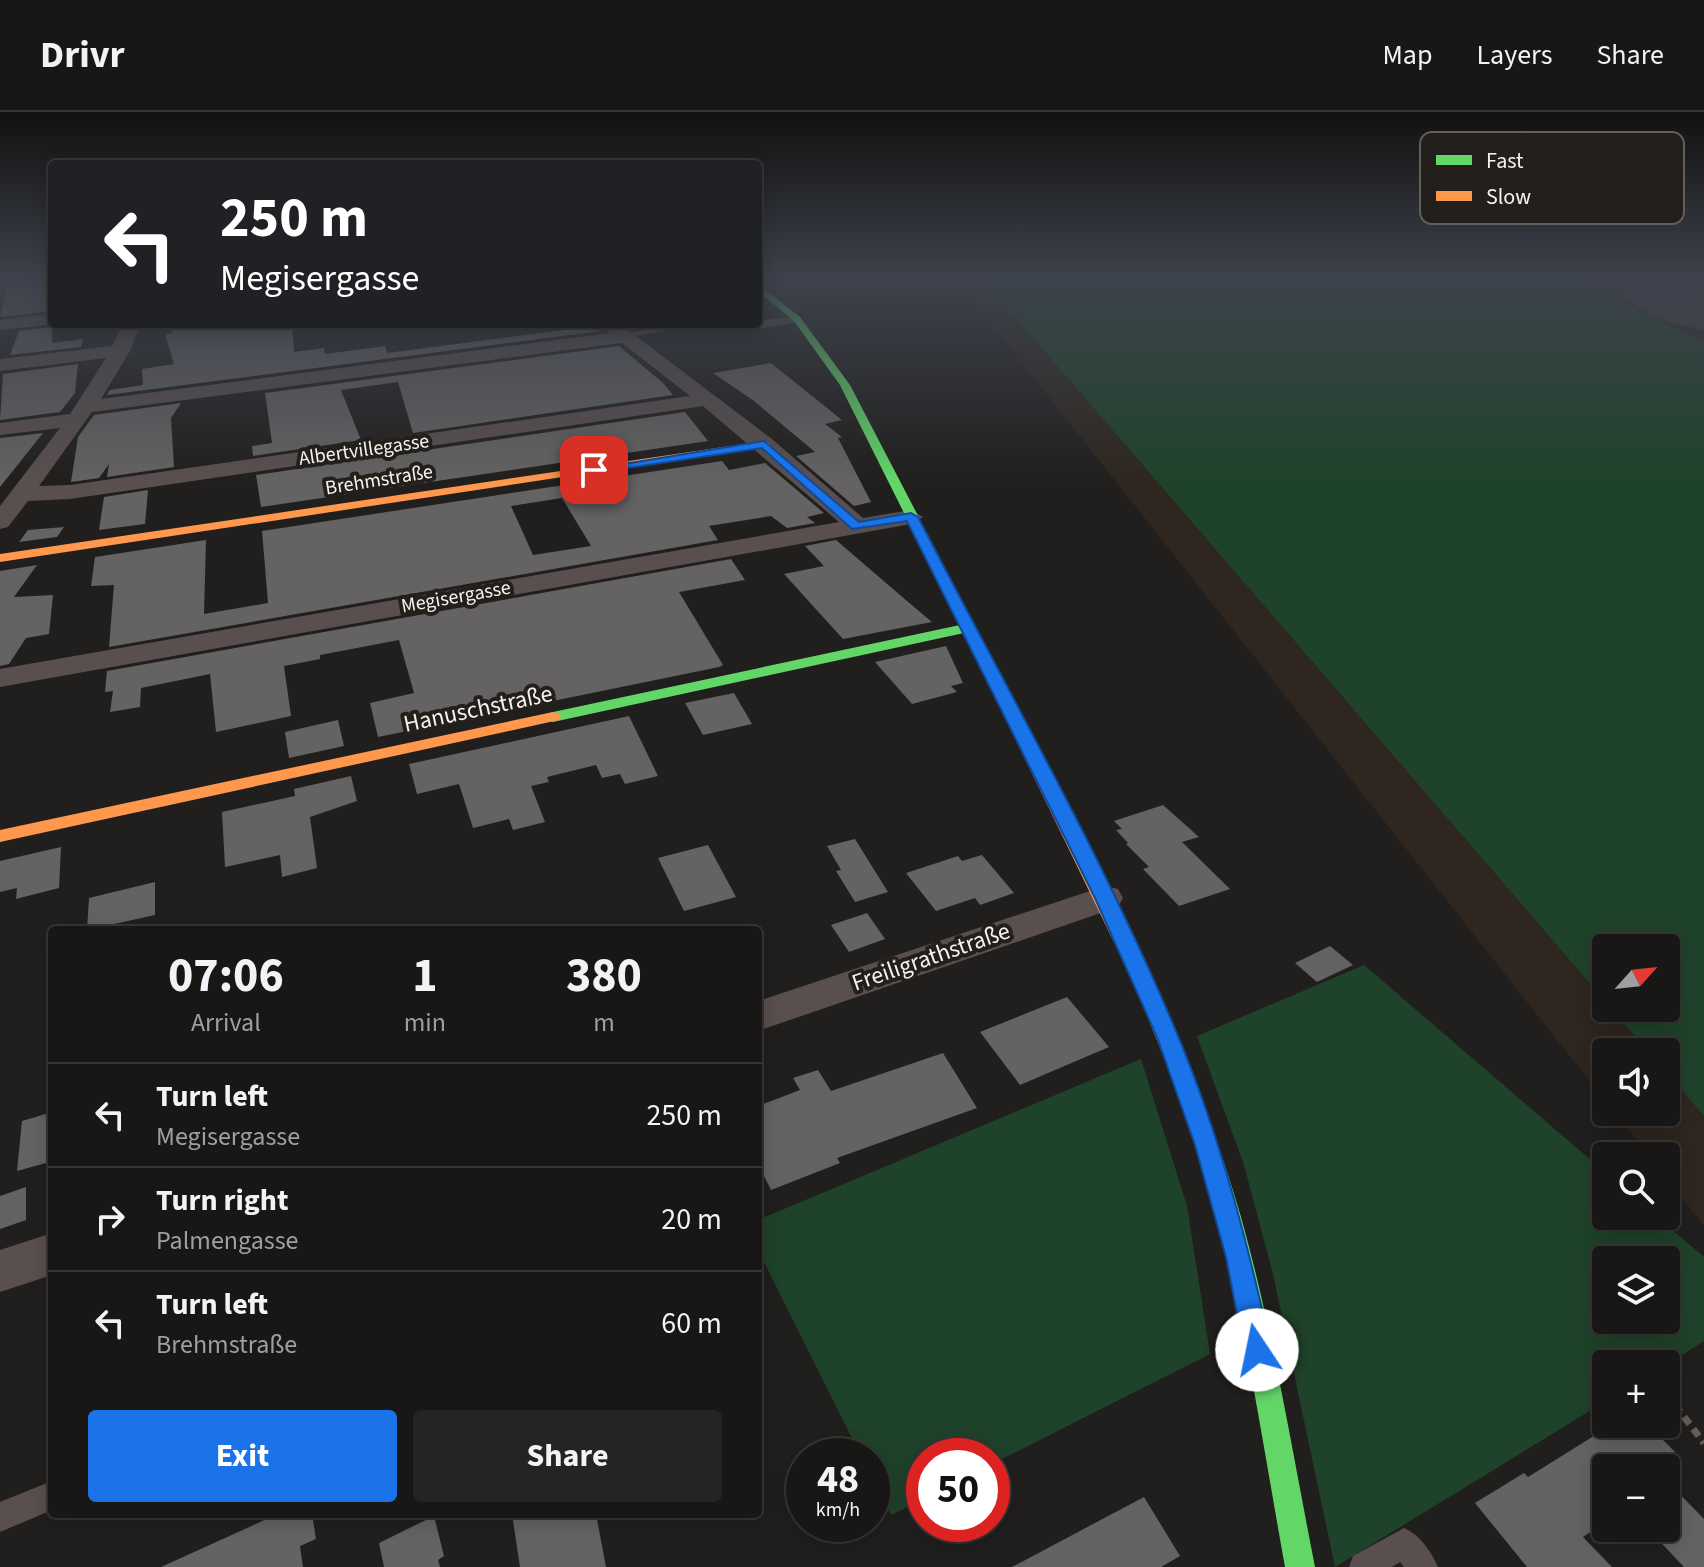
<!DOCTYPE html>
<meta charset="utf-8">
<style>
body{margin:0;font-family:"Source Sans 3",sans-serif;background:#262423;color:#f1f3f6;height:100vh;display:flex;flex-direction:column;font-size:30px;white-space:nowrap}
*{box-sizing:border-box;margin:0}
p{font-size:26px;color:#9f9fa1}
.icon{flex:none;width:44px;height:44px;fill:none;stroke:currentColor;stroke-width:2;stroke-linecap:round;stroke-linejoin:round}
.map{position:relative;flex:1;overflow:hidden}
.panel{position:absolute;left:48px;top:814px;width:714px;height:592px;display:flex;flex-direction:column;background:#191716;border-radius:8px;box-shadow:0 4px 20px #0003,0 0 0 2px #373635}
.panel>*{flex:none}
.guide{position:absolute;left:48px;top:48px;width:714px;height:168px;border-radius:8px;box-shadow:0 4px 20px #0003,0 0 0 2px #373635;background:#202124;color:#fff;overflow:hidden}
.needle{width:52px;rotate:63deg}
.tools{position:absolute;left:1592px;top:822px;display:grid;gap:16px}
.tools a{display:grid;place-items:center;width:88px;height:88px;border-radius:8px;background:#191716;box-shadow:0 4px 20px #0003,0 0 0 2px #373635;font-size:40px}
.speed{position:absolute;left:786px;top:1326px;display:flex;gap:16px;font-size:40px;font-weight:700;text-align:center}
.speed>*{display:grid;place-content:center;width:104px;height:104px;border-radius:50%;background:#191716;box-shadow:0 4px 20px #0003,0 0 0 2px #373635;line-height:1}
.speed small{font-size:20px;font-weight:400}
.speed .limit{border:12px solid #d22;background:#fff;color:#111}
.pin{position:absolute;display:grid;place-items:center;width:68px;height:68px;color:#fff;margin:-34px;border-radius:16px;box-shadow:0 4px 12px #0006}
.me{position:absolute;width:88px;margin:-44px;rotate:349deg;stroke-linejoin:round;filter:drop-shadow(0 0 6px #0008)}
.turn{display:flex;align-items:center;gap:28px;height:168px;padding:0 40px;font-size:36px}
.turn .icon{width:104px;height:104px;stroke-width:2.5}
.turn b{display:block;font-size:56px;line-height:68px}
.eta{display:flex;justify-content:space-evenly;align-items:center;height:136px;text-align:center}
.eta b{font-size:48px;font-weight:700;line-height:56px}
.action{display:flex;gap:16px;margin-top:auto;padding:16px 40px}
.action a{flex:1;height:92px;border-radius:8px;background:#1a73e8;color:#fff;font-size:32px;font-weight:700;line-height:92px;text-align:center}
.action a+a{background:#262423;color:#f1f3f6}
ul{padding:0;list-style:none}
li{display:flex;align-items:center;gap:24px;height:104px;padding:0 40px;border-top:2px solid #373635}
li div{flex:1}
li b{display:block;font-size:30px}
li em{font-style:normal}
header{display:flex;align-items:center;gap:48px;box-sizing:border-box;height:112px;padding:0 40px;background:#191716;border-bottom:2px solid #373635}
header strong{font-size:38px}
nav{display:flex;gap:44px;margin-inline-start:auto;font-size:28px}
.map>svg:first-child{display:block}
.built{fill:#2e261f;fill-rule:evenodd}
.green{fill:#1f422a;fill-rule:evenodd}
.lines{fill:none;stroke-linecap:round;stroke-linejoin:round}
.runway{fill:#423e3c;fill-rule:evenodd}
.building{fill:#646262;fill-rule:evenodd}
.path{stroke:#645e5c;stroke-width:7;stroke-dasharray:9 6;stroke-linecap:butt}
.lane{fill:#594f4e;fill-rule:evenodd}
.street{fill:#594f4e;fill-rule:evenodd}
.fast{fill:#63d668;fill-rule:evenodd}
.slow{fill:#ff974d;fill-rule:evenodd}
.route{fill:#1a73e8;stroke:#114b97;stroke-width:2}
.labels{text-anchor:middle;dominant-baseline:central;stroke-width:8;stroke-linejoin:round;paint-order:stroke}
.far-street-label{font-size:20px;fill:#f5f2ef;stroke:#231f1b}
.street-label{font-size:24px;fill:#f5f2ef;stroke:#231f1b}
.key{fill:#231f1b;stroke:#625e5b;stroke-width:2}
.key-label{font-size:22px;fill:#f5f2ef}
</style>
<header>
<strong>Drivr</strong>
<nav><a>Map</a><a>Layers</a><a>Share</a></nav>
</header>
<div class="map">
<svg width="1704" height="1455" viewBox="0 0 1704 1455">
<rect width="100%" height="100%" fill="#211f1d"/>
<path class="built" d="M955,166h749v948l-38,-48v-22h-17l-35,-44h52v-60h-60v50zM1606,836h60v60h-60z"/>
<g class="green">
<polygon points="1000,166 1499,166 1504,169 1574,166 1704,231 1704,1004 1666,960 1666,940 1649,940 1611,896 1666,896 1666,836 1606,836 1606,890 985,170"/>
<path d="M1364,853l242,208v43h50l48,41v84l-38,24 -60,-1v37l-271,166 -62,-293 -29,-109 -47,-129zM1606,1148h60v60h-60z"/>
<polygon points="1141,947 1187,1094 1210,1242 992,1352 992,1344 924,1344 924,1387 891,1403 872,1365 872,1344 861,1344 758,1138 758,1108"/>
</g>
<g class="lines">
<path class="runway" d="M1610,166h94v52c-42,-10 -68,-15 -94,-52z"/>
</g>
<g class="building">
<polygon points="22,166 52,166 52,199 0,205 8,170"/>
<polygon points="171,212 292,212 294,240 324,236 325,242 385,234 387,241 595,214 601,219 107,283 110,278 143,273 142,257 174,252 165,222 172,221"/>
<polygon points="52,215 52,231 83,227 81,235 10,243 19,219"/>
<polygon points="619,234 663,271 673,283 413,321 398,270 341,278 361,328 253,344 252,334 272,331 265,281"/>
<polygon points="771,251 842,308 825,312 842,325 838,326 871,390 854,394 796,344 815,340 754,289 713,261"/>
<polygon points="78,252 75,281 60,300 0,308 3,262"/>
<polygon points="181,291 171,306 174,355 107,365 109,352 99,366 71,370 78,325 94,303"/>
<polygon points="685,300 708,329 261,395 256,363"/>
<polygon points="43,321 0,375 0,326"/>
<path d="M722,349l7,9 36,-7 59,50 -17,4 8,6 -28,5 -16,-12 -62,10 9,14 -609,107 5,-62 -23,1 4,-29 111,-17 -2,74 64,-11 -6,-72zM562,386l29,48 -58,9 -22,-49z"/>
<polygon points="148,378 145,412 99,418 104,385"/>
<polygon points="64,415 57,425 19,430 28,418"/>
<polygon points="836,428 907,489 932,510 843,527 784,462 824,454 805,434"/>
<polygon points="731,447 745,468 679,480 723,553 719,555 378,625 370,591 414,581 399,528 320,543 320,547 284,554 291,604 216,620 210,562 141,576 140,595 110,600 113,579 105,580 107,559"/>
<polygon points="37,453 14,485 53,483 49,522 26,526 9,552 0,554 0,459"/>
<polygon points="946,534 963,571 951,574 957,580 912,592 875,550"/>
<polygon points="734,581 752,612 703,623 685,591"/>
<polygon points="629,604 658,664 625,672 620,662 602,666 596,653 547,665 549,670 531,674 545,710 513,718 509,707 473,716 459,672 417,682 409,652"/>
<polygon points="338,608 344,634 289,646 285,620"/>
<polygon points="351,664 357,689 310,705 317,756 282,765 280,743 225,755 222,700 295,684 294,677"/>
<polygon points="1163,693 1199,725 1182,730 1230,777 1179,794 1143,757 1149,755 1126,732 1128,731 1116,718 1122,717 1114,709"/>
<polygon points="855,727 888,780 855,790 836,759 841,758 827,734"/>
<polygon points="708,733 736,785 684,799 658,746"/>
<polygon points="61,735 59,776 16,787 17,776 0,780 0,749"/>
<polygon points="982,743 1014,781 980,793 975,786 936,799 906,761 958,744 962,749"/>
<polygon points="155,770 155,803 87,818 89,786"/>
<polygon points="867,801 885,827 849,840 831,813"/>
<polygon points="1330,834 1353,853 1317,870 1295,851"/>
<polygon points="1067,885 1109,935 1020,973 980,920"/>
<polygon points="943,941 977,996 837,1046 840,1051 771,1078 758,1052 758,994 800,978 793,966 818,958 831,979"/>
<polygon points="49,1001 46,1051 17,1059 22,1009"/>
<polygon points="26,1075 26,1108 0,1117 0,1084"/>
<polygon points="1613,1312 1647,1312 1675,1340 1650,1356 1606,1356 1606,1410 1583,1425 1612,1455 1527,1455 1475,1391 1524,1361 1528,1365"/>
<polygon points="1666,1368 1704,1407 1704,1455 1684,1455 1648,1417 1666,1416"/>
<polygon points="1144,1385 1180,1444 1161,1455 1012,1455"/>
<polygon points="278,1402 312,1402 316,1427 300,1434 303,1455 161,1455"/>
<polygon points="512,1402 596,1402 606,1455 520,1455"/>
<polygon points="434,1404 444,1444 438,1448 440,1455 384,1455 379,1431"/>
</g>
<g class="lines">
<polyline class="path" points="1666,1281 1704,1331"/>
<g class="lane">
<path d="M797,204l3,5c-19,4 -50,12 -68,3h26v-3z"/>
<polygon points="673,212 694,212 622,227 617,224"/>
<polygon points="52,1369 52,1398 0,1420 0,1390"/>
<path d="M1404,1416c16,7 27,23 34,39h-34l-4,-5 -8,5h-43l4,-11z"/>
</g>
<g class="street">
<polygon points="52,202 53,212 0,218 0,208"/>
<path d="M123,212h18l-11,27 -29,48 509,-66 -10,-9h20l152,115 91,79 48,-8 12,7 -12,7 -911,163v-18l839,-147 -136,-116 -633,93 -42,2 -20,26 -8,2v-23l60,-78 -60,7v-12l70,-9 36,-56 -106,13v-12l112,-13zM622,231l68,53 -620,89 -31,1 53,-74z"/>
<polygon points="1105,774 1118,777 1123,786 1118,795 758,919 758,889"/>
<polygon points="52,1121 52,1163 0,1180 0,1138"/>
</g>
<g class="fast">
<polygon points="758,172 800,205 850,273 993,548 990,551 980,551 964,521 553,610 547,608 545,605 547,602 553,600 960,513 840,273 794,209 758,179"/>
<path d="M1136,848l7,2 3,5c37,81 70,164 95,250 32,114 51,233 74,350h-30c-21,-116 -38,-233 -68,-348 -22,-87 -55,-170 -91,-252l3,-5z"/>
</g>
<g class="slow">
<polygon points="764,329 770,332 768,334 0,450 0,442"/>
<polygon points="985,543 993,548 1146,855 1143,860 1129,860 1126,855 977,548"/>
<polygon points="553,600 559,602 561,605 559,608 0,730 0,718"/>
</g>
</g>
<linearGradient id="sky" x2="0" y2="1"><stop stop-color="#121110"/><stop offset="0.45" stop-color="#3d424c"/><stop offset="1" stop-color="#3d424c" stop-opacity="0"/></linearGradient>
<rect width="1704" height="370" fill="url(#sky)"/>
<path class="route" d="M764,329l95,81 52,-9 7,4c88,171 186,341 260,519 42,101 70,207 93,314l-4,9 -10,3 -9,-3 -4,-9 -18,-93 -31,-112 -38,-108 -62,-139 -188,-377 -55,8 -90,-81 -168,25 -6,-3z"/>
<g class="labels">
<g class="far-street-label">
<text transform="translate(364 338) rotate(-8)">Albertvillegasse</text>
<text transform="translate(379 368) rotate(-9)">Brehmstraße</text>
<text transform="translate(456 485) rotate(-10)">Megisergasse</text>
</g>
<g class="street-label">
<text transform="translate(478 597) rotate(-12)">Hanuschstraße</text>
<text transform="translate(931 845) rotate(-19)">Freiligrathstraße</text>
</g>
</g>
<rect x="1420" y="20" width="264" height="92" rx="12" class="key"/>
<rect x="1436" y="43" width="36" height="10" fill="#63d668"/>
<rect x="1436" y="79" width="36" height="10" fill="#ff974d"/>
<g class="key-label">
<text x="1486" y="56">Fast</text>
<text x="1486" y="92">Slow</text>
</g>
</svg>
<div class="tools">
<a><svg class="needle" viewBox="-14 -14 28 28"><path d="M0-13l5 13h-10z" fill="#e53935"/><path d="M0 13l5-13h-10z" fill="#9f9fa1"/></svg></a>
<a><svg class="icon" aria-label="sound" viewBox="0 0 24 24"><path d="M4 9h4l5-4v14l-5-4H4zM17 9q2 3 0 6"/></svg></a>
<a><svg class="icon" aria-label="search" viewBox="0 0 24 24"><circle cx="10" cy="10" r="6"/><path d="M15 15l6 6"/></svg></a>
<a><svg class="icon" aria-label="layers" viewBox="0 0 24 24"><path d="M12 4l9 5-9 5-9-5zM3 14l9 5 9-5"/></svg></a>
<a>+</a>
<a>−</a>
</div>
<div class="speed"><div>48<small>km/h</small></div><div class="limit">50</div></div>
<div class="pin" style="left:594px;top:358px;background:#d93025"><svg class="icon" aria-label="arrive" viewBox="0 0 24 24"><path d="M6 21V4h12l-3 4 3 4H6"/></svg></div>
<svg class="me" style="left:1257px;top:1238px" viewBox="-20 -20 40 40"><circle r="19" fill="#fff"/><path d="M0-13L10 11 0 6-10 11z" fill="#1a73e8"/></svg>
<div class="guide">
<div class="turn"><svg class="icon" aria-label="left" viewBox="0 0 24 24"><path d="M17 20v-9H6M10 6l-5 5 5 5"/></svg><div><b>250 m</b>Megisergasse</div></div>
</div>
<section class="panel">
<div class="eta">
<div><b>07:06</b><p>Arrival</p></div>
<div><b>1</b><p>min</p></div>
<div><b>380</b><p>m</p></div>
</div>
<ul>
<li><svg class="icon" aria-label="left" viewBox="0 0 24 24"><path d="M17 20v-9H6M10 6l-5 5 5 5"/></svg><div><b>Turn left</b><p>Megisergasse</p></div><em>250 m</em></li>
<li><svg class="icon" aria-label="right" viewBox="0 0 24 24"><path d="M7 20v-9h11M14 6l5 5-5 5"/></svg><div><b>Turn right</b><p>Palmengasse</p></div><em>20 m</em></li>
<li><svg class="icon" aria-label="left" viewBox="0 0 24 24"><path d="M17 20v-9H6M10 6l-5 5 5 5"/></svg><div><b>Turn left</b><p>Brehmstraße</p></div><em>60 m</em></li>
</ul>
<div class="action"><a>Exit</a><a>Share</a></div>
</section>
</div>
